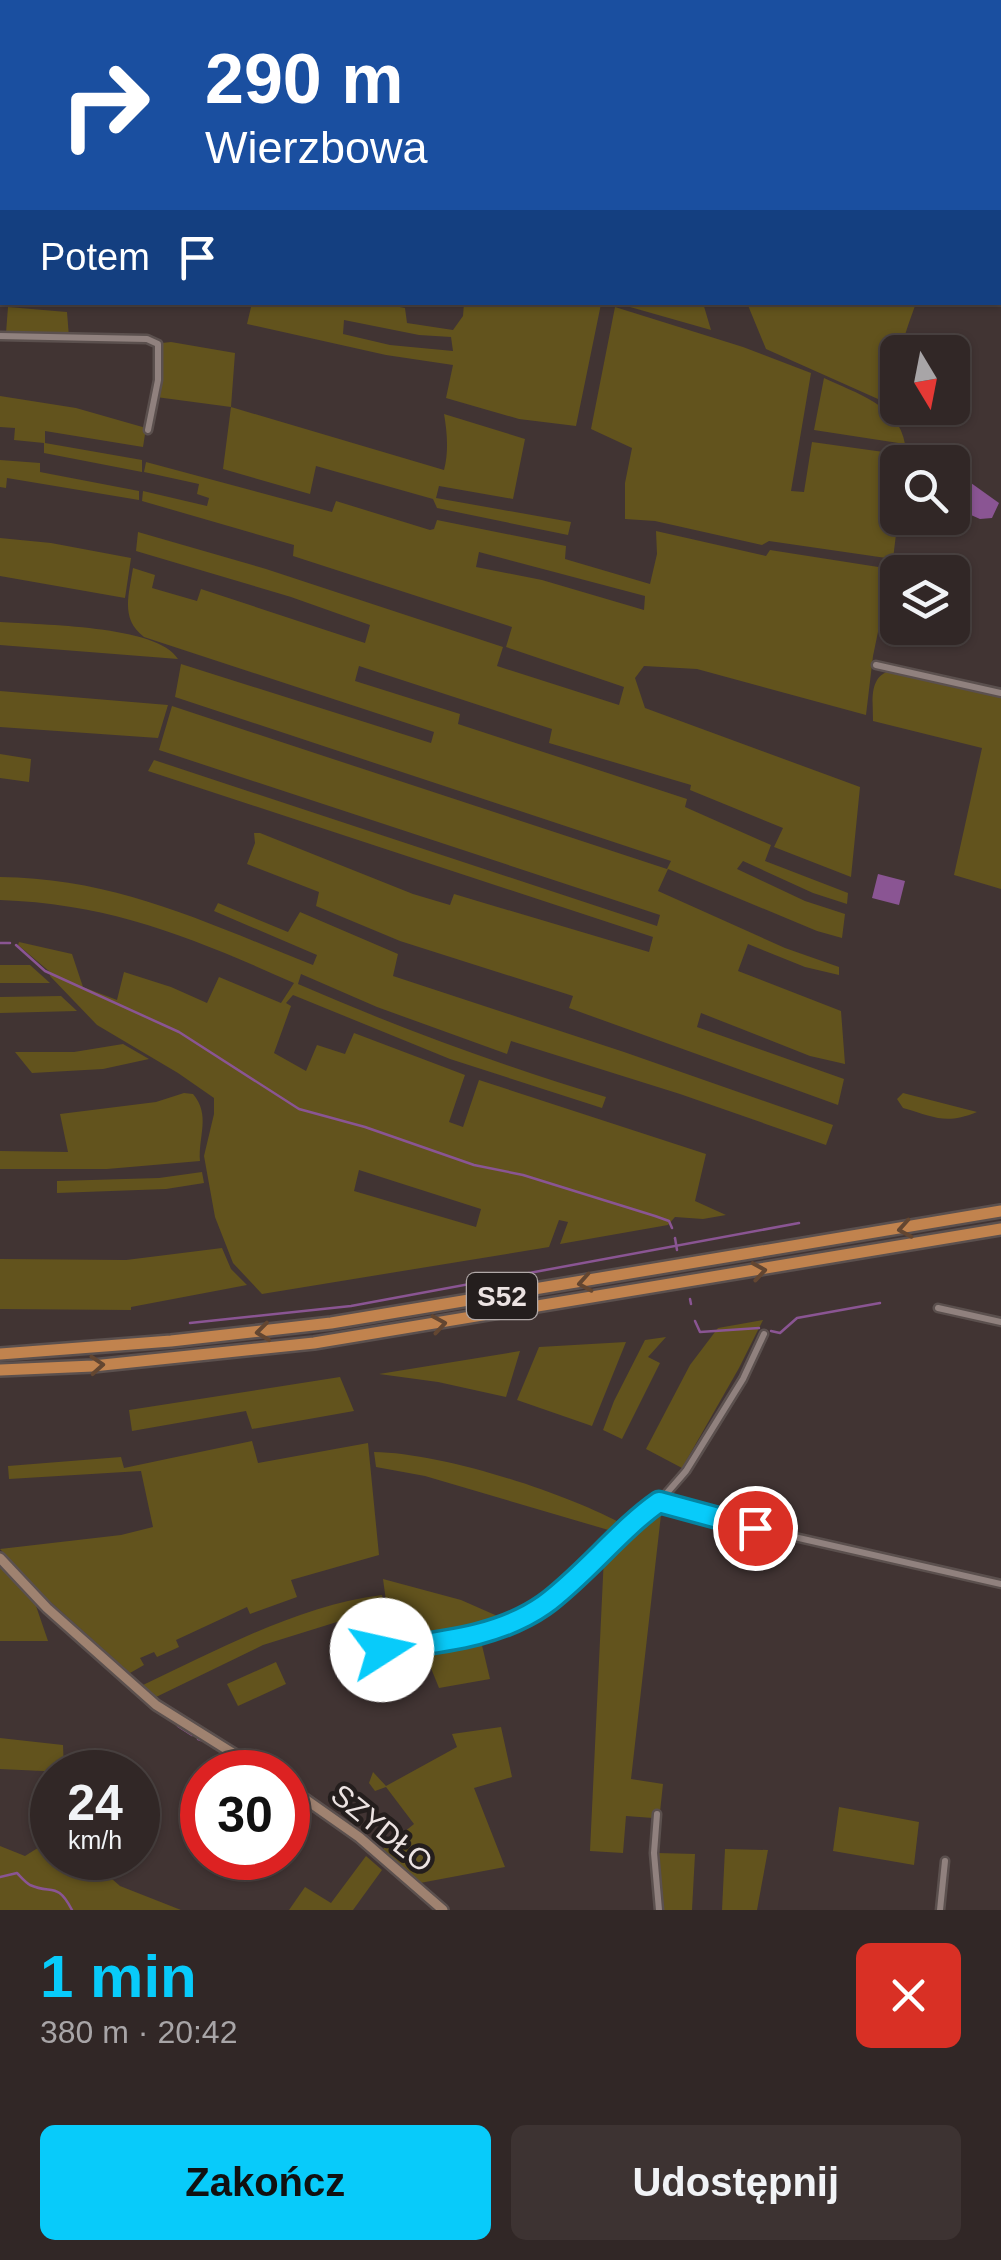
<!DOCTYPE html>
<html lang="pl">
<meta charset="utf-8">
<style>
body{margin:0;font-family:Arial,sans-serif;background:#3d3332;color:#f1f3f6;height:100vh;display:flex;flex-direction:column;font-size:38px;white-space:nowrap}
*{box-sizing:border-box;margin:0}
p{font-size:32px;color:#a8a5a7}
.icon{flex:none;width:55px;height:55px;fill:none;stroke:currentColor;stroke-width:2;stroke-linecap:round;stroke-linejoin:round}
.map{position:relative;height:1910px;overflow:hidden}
.side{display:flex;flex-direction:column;background:#312726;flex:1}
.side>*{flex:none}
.top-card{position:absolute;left:0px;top:0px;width:1002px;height:305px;box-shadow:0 2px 8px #0004,0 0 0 2px #4c4443;background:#1a4fa0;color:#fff;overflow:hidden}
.needle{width:65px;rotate:170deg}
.buttons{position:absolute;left:880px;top:335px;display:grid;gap:20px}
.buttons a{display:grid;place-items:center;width:90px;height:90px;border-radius:15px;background:#312726;box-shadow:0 2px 8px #0004,0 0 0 2px #4c4443;font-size:50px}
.speed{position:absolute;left:30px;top:1750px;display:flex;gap:20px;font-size:50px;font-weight:700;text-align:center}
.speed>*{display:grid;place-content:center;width:130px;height:130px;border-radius:50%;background:#312726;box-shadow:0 2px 8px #0004,0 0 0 2px #4c4443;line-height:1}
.speed small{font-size:25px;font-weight:400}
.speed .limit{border:15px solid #d22;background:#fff;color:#111}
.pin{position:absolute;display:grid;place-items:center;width:85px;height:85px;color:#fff;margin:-42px;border:5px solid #fff;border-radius:50%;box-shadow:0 2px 10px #0007}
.me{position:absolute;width:110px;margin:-55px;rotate:80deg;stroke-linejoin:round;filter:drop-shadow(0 0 8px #0008)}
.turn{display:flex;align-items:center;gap:35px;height:210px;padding:0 40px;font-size:45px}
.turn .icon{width:130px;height:130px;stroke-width:2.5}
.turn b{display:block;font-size:70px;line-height:85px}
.then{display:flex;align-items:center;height:95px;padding:0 40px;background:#0003;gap:20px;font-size:38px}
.round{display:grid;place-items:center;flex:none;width:105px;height:105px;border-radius:15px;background:#3d3332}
.head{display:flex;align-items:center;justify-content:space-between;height:170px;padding:0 40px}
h1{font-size:60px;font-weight:600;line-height:75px;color:#08cbfa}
.action{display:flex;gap:20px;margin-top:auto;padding:20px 40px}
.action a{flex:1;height:115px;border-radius:15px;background:#08cbfa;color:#111;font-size:40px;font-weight:600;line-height:115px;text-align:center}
.action a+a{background:#3d3332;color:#f1f3f6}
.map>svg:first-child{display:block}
.green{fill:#62531d;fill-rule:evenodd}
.water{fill:#8a5593}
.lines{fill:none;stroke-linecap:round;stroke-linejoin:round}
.stream{stroke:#8a5593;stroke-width:2.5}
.street-casing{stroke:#5b504e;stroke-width:11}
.secondary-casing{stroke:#5b504e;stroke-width:14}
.primary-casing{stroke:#5b504e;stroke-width:15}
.highway-casing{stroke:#5b504e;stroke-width:16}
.street{stroke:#90817e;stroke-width:6}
.secondary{stroke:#9f8270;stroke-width:9}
.primary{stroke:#ad8261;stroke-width:10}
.highway{stroke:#c1834e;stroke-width:11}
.oneway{stroke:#634631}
.route-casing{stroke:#0584a2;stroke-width:25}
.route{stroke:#08cbfa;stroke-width:18}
.labels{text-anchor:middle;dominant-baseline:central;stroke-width:9;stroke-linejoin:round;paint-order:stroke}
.shield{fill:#241e1d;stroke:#b0a8a7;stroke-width:2.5}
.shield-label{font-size:28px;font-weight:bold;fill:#ece3e2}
.street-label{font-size:30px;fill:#ece3e2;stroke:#241e1d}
</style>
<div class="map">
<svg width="1001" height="1910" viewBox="0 0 1001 1910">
<rect width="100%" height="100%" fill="#413433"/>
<g class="green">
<polygon points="0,0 456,0 2,2 0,193"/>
<path d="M593,302l8,2 -25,122 -57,-7 -73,-21 7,-33 -67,-10 -139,-31 5,-21 122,-1 31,6 2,15 46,7 10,-14 1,-13zM344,320l75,15 32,2 2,14 -63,-6 -47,-11z"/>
<polygon points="616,303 703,303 711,330"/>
<path d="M747,303h169c-14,39 -26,71 -16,114l-22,-18 -112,-50z"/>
<polygon points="8,307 67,312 69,337 6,333"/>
<polygon points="615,307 743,347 811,373 791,491 804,492 812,442 905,455 905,462 898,462 898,518 893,559 769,541 762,545 655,521 625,519 625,483 632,448 591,429"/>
<path d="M171,342l64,11 -4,54 213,63c5,-19 3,-39 0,-56l81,25 -12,60 -74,-13 -3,12 135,24 -3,13 -131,-27 -4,-9 -117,-33 -6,28 -87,-25 8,-62 -75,-10 6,-54z"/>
<path d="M824,378c31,15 75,27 81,66l-91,-14z"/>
<polygon points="0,396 76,408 146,428 143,447 45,431 45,443 142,460 142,472 44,453 44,443 14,440 15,428 0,427"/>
<polygon points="0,460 40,463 40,472 139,491 139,500 7,478 6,488 0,487"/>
<path d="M146,462l186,50 4,-11 94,29 4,-1 3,-9 129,26 -1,13 85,25 7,-30 -1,-23 110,25 4,-6 121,19 -18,87 -7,59 -169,-46 -53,-3 -9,12 10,30 215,79 -9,90 -77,-30 9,-19 -93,-38 1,-5 -142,-42 3,-14 -193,-63 -4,15 105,33 -2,10 229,75 -2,8 86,38 -6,16 83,32 -1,11 -34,-11 -70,-32 -6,8 68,32 40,13 -3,24 -25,-7 -149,-62 -10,22 127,57 54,19v8l-34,-8 -57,-23 -10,27 103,40 4,53 -35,-8 -109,-43 -4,14 147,52 -6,26 -269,-97 4,-12 -173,-55 -84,-35 3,-14 -72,-28 8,-21 -1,-10h6l153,61 37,11 4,-11 195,58 4,-15 -505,-166 6,-11 503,166 3,-11 -501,-165 13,-44 495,163 4,-8 -496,-164 6,-33 250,79 3,-11 -290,-95c-24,-18 -15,-42 -11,-69l22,7 -3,13 45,13 4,-12 164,54 5,-18 -79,-28 -155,-46 2,-19 128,37 237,78 -6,19 122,39 5,-18 -118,-40 6,-20 -219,-71 1,-11 -152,-44 1,-10 64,15 2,-8 -12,-4 2,-10 -55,-12zM479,552l166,44 -1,14 -102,-30 -66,-13z"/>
<polygon points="0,538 51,543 131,558 125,598 0,576"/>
<path d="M0,622c40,3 158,3 178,37l-178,-14z"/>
<path d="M893,670l108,27v192l-47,-14 28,-127 -109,-27c0,-21 -5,-46 20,-51z"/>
<polygon points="0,691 168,705 158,738 0,727"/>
<polygon points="0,754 31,759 29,782 0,778"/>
<path d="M0,877c116,1 207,46 313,88l4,-10 -103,-44 4,-8 70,29 12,-20 98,42 -5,22 231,76 209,73 -7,20 -146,-51 -169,-53 -4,13 -130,-47 -76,-33 -3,10c101,44 202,81 308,113l-4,11 -152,-49 -157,-64 -7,8 5,3 -17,47 32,18 11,-26 28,9 9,-21 111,42 -16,47 14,5 16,-47 227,74 -11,47 31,14 -23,4 -28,-2 -7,8 -108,19 8,-22 -9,-2 -10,27 -287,47 -29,-31 -18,-46 -11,-61 10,-42v-16l-36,-25 -81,-48 -47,-49v-4l-32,-27 1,-3 53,12 11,33 34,13 7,-28 47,15 36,16 12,-26 62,26 13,-20c-101,-45 -182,-79 -294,-83zM359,1170l122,39 -5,18 -122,-36z"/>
<polygon points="0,965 30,965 50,983 0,983"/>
<polygon points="61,996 77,1011 0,1013 0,997"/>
<polygon points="123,1044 149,1059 103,1069 32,1073 15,1052 74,1052"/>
<path d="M184,1093l9,1c18,21 5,43 7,67l-93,8h-107v-18l68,1 -8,-38 96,-12z"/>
<path d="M903,1093l74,19c-32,13 -42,5 -74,-4l-6,-9z"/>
<polygon points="202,1172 204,1183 166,1189 57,1193 57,1181 159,1178"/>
<polygon points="222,1248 231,1269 247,1285 131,1307 131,1310 0,1309 0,1259 126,1260"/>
<polygon points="763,1320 739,1368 682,1468 646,1449 690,1365 718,1328"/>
<polygon points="666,1337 648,1357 660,1363 622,1439 603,1430 614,1401 645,1340"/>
<polygon points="626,1342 592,1426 517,1400 539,1347"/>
<polygon points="520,1351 506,1397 438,1382 379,1374"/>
<polygon points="340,1377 354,1411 252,1429 246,1411 132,1431 129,1410"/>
<polygon points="252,1441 258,1463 368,1443 379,1555 291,1580 297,1597 250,1614 247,1607 176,1640 179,1647 157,1657 154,1652 140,1658 144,1665 130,1673 45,1597 0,1549 121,1535 153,1527 141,1471 9,1479 8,1466 121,1457 124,1468"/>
<path d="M374,1452c69,1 193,41 254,75l-6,7 -197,-58 -49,-9z"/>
<polygon points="662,1506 631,1779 663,1784 660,1812 655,1811 653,1818 626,1816 623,1853 590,1851 604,1556"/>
<polygon points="0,1566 35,1603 48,1641 0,1641"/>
<path d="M383,1579l78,21 41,18c-30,23 -78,23 -115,29l3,-17z"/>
<path d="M382,1595l3,12 -122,38 -109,53 -11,-13c77,-36 154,-79 239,-90z"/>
<polygon points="480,1637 490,1679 439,1688 422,1646"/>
<polygon points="276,1662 286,1684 238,1706 227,1684"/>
<polygon points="501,1727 512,1777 474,1788 505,1867 420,1883 383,1849 414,1824 386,1787 375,1791 369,1783 373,1772 386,1786 457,1747 452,1734"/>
<polygon points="0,1738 63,1745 64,1772 0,1769"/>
<polygon points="839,1807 919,1822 914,1865 833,1851"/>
<polygon points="52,1839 52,1858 88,1858 120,1886 181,1910 0,1910 0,1846 25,1856"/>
<polygon points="725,1849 768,1850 757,1910 722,1910"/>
<polygon points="657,1853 695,1854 692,1910 661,1910"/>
<polygon points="366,1856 382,1870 353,1910 289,1910 305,1887 331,1903"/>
</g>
<g class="water">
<polygon points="964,478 999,503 992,518 980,519 953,507 953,488"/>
<polygon points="878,874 905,881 899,905 872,898"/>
</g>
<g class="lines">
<g class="stream">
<polyline points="690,0 690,2"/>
<polyline points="819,0 822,2"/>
<polyline points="887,0 890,2"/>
<polyline points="487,2 493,0"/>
<polyline points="0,57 2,57"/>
<polyline points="1000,115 1001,116"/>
<polyline points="1000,181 1001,182"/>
<polyline points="0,204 1,204"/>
<polyline points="0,943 10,943"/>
<polyline points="16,945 45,971 179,1032 299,1109 365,1127 474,1165 523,1175 655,1216 669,1221 672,1228"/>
<polyline points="675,1238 677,1250"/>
<polyline points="690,1299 691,1304"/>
<polyline points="695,1321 700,1332 759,1328"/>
<polyline points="190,1323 351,1306 799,1223"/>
<polyline points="771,1331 780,1333 797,1318 880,1303"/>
<polyline points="178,1726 192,1735"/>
<polyline points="198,1739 201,1740"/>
<path d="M0,1877l17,-4c4,4 8,9 13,12 22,10 27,-4 42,25"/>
</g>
<g class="street-casing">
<g id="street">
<polyline points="0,336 147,339 158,344 158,380 148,430"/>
<polyline points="876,665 1001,693"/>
<polyline points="938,1308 1001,1322"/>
<polyline points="659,1502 755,1528 1001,1584"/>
<polyline points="382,1651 480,1634 507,1626 552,1598 659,1502 686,1471 743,1379 764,1334"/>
<polyline points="657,1814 654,1853 659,1910"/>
<polyline points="940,1910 945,1861"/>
</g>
</g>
<g class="secondary-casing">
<g id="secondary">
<polyline points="469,2 475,0"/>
<polyline points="0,199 2,198"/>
<polyline points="0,1558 47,1608 156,1705 263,1772"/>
<polyline points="288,1787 359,1837 443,1910"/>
</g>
</g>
<g class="primary-casing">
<g id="primary">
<polyline points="841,0 843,2"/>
<polyline points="871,0 873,2"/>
<polyline points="1000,130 1001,131"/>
<polyline points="1000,161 1001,162"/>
</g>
</g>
<g class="highway-casing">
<g id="highway">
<polyline points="0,1354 171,1341 331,1323 1001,1211"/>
<polyline points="0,1370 93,1366 314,1343 1001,1229"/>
</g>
</g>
<use href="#street" class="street"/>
<use href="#secondary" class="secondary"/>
<use href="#primary" class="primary"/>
<use href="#highway" class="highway"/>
</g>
<defs><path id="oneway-chevron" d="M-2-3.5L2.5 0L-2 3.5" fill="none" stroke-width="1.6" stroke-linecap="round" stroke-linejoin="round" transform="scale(2.5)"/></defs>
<g class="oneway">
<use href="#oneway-chevron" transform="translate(905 1229) rotate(170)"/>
<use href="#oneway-chevron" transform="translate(759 1271) rotate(-9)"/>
<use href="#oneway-chevron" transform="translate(585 1283) rotate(170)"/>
<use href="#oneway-chevron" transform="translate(439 1324) rotate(-9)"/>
<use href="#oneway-chevron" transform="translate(263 1332) rotate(173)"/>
<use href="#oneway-chevron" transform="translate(97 1365) rotate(-4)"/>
</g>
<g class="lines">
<g class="route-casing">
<path id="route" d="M382,1650c55,-8 115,-12 162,-45 40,-29 76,-76 115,-103l96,26"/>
</g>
<use href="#route" class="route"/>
</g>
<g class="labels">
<rect class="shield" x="467" y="1273" width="70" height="46" rx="8"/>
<g class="shield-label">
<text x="502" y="1296">S52</text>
</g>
<g class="street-label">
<text transform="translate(382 1828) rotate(39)">SZYDŁO</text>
</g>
</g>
</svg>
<div class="buttons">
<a><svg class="needle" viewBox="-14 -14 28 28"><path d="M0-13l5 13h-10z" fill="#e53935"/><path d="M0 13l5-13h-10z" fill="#a8a5a7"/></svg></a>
<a><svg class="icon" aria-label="search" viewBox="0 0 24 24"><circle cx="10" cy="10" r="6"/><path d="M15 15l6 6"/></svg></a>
<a><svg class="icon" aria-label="layers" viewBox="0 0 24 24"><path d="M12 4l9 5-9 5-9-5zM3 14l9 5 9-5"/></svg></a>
</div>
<div class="speed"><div>24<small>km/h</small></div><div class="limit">30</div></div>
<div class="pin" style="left:755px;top:1528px;background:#d93025"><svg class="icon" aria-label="arrive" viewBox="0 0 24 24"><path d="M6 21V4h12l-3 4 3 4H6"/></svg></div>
<svg class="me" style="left:382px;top:1650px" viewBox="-20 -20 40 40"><circle r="19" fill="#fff"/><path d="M0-13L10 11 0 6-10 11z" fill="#08cbfa"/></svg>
<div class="top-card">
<div class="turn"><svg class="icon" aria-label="right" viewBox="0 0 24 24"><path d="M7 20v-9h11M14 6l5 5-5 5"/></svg><div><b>290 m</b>Wierzbowa</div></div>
<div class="then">Potem<svg class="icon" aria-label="arrive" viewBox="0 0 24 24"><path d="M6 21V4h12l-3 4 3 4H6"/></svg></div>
</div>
</div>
<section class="side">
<div class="head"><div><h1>1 min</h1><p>380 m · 20:42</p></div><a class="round" style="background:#d93025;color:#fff"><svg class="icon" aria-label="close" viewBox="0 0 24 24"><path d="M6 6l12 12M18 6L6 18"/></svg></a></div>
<div class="action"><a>Zakończ</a><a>Udostępnij</a></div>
</section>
